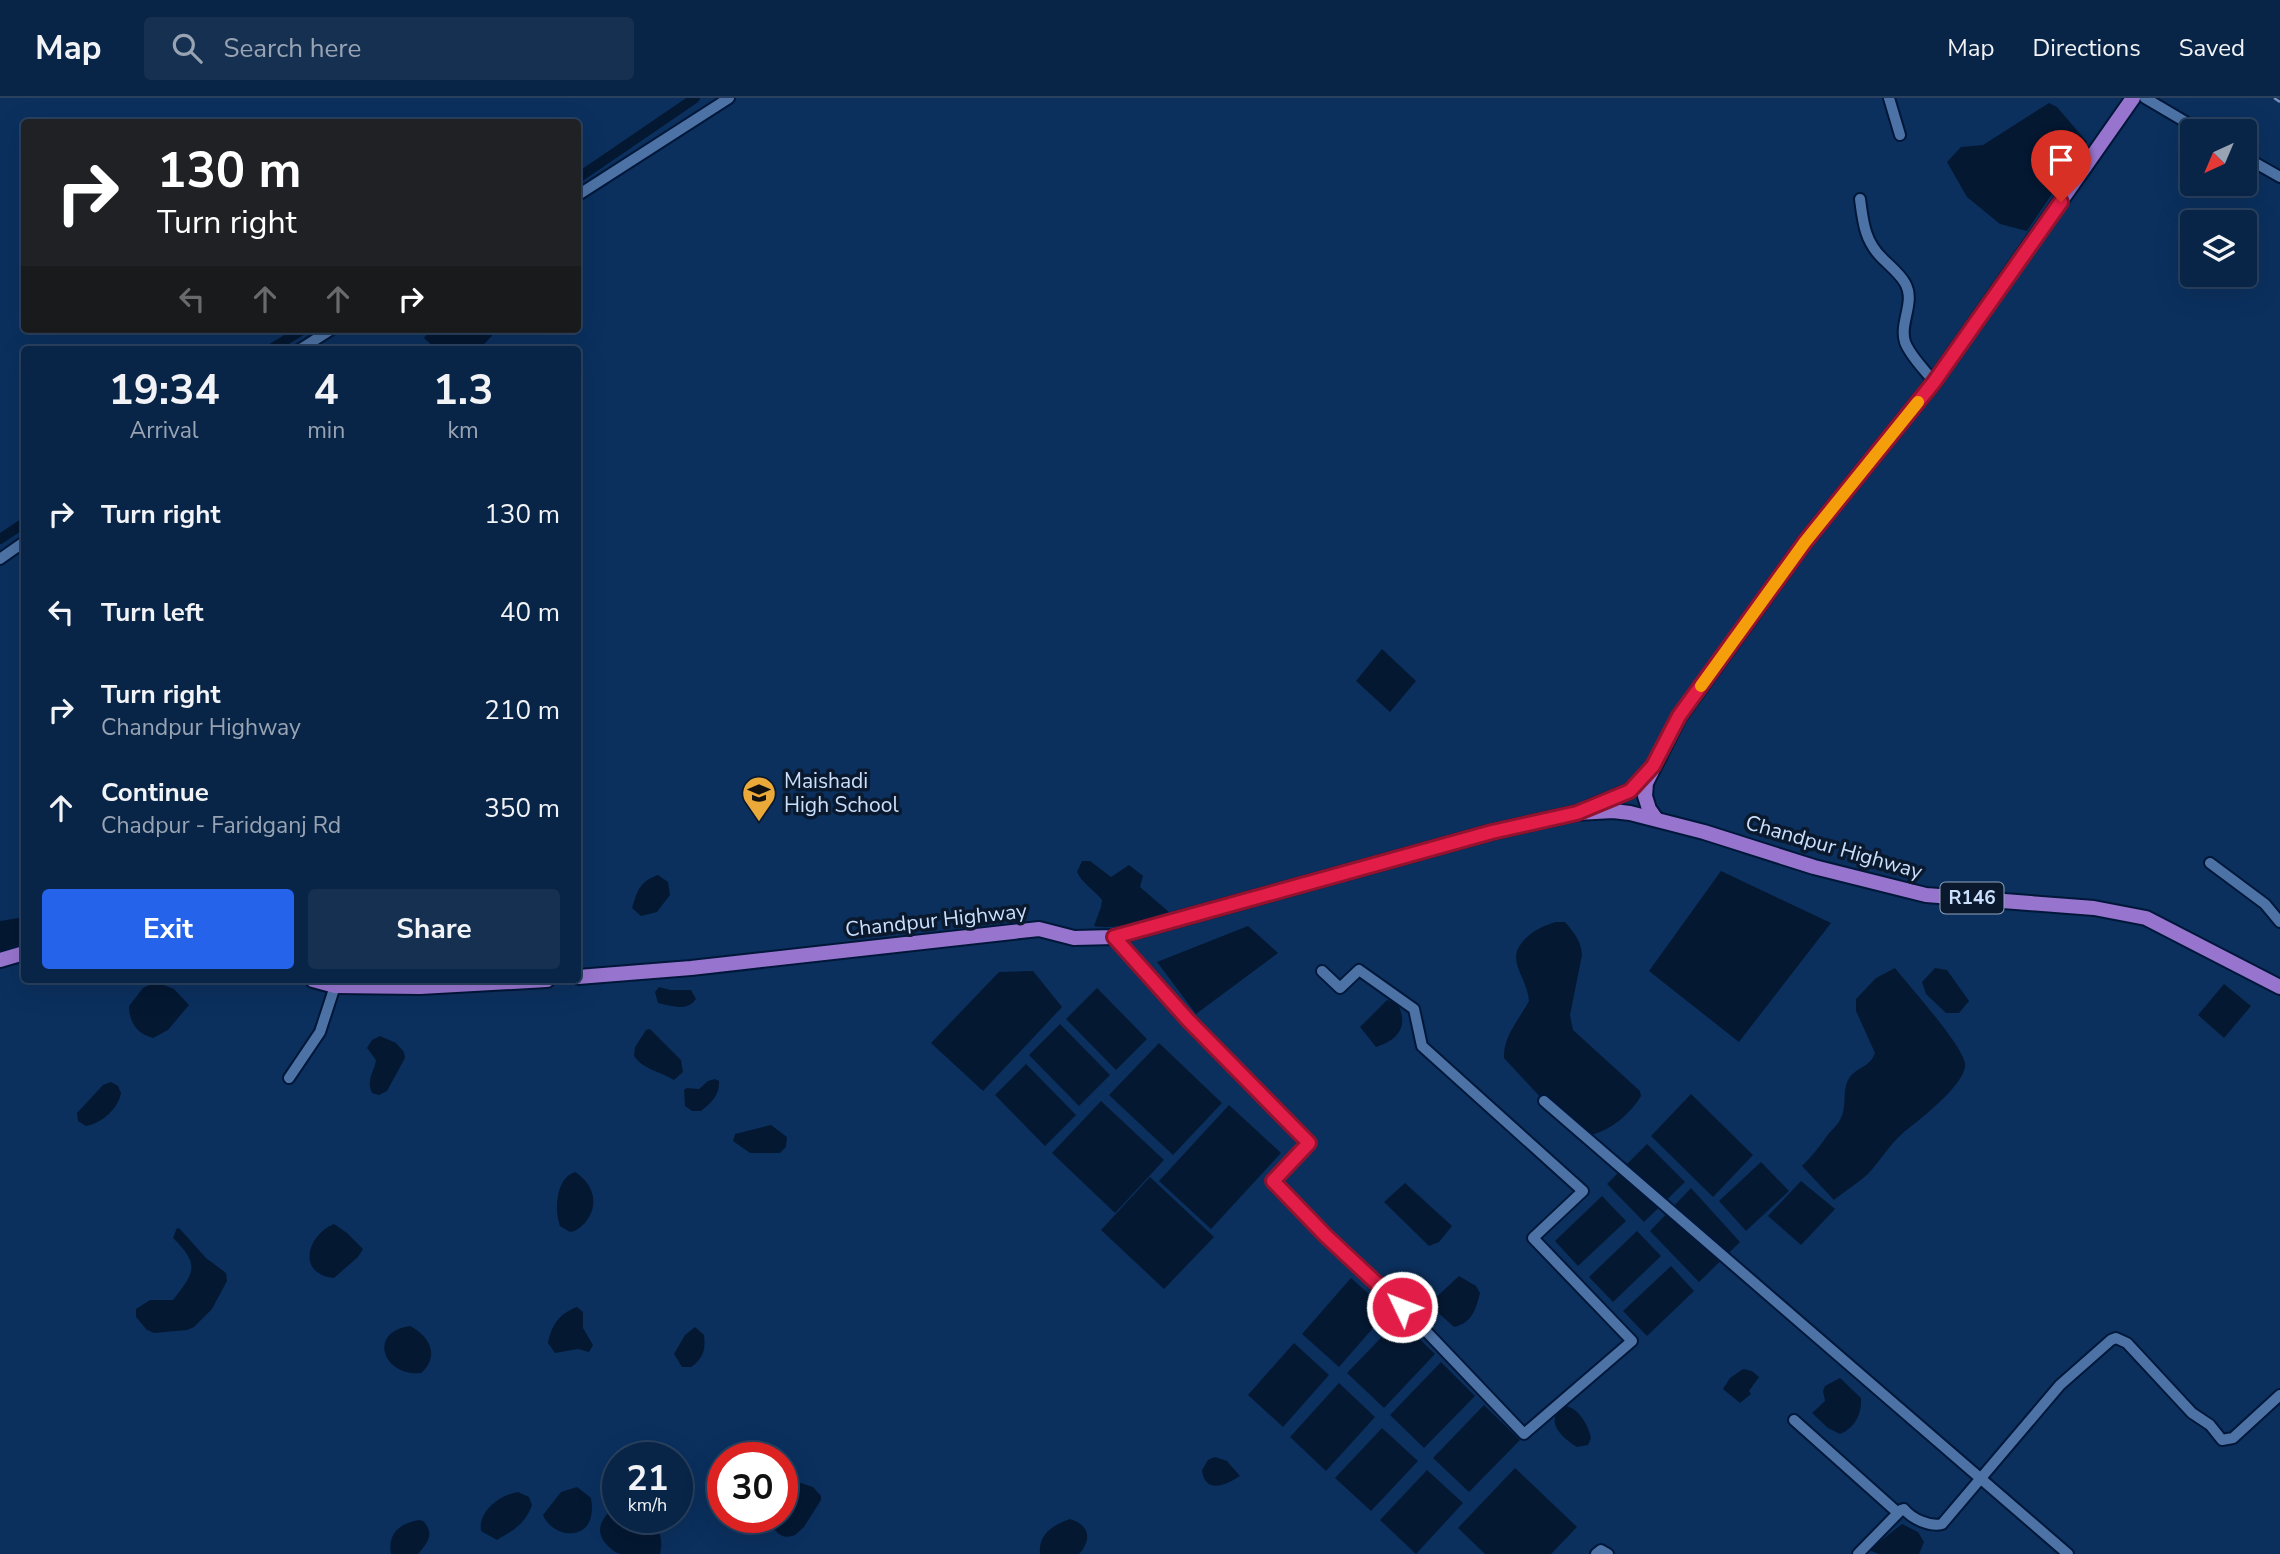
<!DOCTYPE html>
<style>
body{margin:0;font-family:"Nunito Sans",sans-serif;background:#163051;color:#f1f3f6;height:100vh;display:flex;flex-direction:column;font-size:26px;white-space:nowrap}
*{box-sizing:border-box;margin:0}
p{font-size:23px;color:#98a4b3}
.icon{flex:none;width:38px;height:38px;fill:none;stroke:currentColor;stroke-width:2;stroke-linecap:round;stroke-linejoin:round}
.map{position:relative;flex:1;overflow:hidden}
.sheet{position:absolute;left:21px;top:248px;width:560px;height:637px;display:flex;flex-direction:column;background:#082446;border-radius:7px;box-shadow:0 7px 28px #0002,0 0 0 2px #29415f}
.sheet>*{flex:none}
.banner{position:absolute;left:21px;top:21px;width:560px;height:214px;border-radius:7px;box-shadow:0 7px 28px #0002,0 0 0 2px #29415f;background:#202124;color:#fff;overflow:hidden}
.needle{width:46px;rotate:224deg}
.fabs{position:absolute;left:2180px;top:21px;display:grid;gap:14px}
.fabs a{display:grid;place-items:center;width:77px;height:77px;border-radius:7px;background:#082446;box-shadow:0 7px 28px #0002,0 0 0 2px #29415f;font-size:35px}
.speed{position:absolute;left:602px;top:1344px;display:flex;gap:14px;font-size:35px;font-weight:700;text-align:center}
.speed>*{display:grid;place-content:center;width:91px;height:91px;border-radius:50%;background:#082446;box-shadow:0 7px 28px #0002,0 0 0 2px #29415f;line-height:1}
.speed small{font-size:18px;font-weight:400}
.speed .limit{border:10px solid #d22;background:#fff;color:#111}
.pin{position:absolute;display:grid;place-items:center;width:60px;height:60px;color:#fff;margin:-72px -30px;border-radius:50% 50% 50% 0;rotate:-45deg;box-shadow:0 0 7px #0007}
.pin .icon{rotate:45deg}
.me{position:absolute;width:77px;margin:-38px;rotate:313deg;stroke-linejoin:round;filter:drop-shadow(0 0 5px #0008)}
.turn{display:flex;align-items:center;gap:24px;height:147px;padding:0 21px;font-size:32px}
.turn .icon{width:91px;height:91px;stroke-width:2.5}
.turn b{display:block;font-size:49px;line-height:60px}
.lanes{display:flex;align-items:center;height:66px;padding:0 21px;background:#0003;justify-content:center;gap:35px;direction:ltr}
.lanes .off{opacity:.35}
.eta{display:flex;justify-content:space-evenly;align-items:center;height:119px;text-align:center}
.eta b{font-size:42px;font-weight:700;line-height:49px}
.cta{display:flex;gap:14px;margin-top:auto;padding:14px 21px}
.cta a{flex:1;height:80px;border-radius:7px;background:#2563eb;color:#fff;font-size:28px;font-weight:700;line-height:80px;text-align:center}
.cta a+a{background:#163051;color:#f1f3f6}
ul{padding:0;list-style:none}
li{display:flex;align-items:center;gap:21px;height:98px;padding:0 21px}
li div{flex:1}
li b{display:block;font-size:26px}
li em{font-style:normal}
header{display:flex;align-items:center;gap:42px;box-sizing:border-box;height:98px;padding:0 35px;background:#082446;border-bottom:2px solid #29415f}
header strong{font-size:33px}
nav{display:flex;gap:38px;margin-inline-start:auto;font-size:24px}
.search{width:490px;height:63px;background:#163051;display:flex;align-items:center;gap:18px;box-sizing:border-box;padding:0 24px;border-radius:7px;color:#98a4b3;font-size:26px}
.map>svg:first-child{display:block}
.water{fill:#041832}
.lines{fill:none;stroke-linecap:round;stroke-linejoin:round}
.canal{stroke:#041832;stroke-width:10}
.minor-casing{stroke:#001739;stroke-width:14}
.major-casing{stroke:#001739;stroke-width:18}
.minor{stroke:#4d73a6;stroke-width:10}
.major{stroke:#9775ce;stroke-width:14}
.rail{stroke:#7692b7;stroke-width:2.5;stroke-dasharray:9 9;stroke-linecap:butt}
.route-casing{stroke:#92132f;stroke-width:18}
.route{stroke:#e11d48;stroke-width:12}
.slow{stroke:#f59e0b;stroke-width:12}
.labels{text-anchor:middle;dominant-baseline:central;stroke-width:7;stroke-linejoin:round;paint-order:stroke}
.shield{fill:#0a192d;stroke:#90a4be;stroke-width:2}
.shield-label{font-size:19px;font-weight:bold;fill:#cadffc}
.poi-label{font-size:21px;fill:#cadffc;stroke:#0a192d;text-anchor:start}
.street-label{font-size:21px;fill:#cadffc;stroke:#0a192d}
</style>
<header>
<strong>Map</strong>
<div class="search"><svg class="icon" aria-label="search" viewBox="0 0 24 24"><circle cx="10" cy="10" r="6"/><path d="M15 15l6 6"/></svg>Search here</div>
<nav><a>Map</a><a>Directions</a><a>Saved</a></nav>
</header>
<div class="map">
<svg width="2280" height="1456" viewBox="0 0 2280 1456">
<rect width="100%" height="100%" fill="#0b305e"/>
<g class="water">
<polygon points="2049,5 2057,9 2087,44 2027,133 2000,126 1967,99 1947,64 1961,49 1983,47"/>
<polygon points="431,231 498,231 479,252 437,252 424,240"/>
<polygon points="1382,551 1416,583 1390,614 1356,583"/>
<path d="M1082,763h8l21,16 18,-12 14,11 -3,11 29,25c-22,7 -53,19 -75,14l7,-19 1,-7c-8,-10 -21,-18 -25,-28z"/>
<polygon points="1721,773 1831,825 1739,944 1649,873"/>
<path d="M658,777l10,7 2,13 -13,17 -16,4 -9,-8c6,-18 7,-26 26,-33z"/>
<polygon points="18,820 24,822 24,845 0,853 0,823"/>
<path d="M1556,824h9c9,10 16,19 17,33l-12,60 3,15 67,61 1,5c-10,17 -31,35 -50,39l-47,-34 -40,-43c-1,-22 15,-38 25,-57 -2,-26 -26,-41 -3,-63 8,-8 19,-13 30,-16z"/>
<polygon points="1248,828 1278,855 1196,916 1157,864"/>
<path d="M1895,870c14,18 66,75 70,95 3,20 -47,58 -62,70 -13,11 -23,28 -35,41 -10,9 -23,17 -34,26l-32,-34c10,-10 17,-19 25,-30 4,-6 11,-11 14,-18 6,-12 1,-26 7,-38 8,-14 21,-11 27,-27l-19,-42v-12l20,-21z"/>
<polygon points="1935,870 1947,872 1969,903 1959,915 1946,915 1926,896 1922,884"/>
<polygon points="1033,873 1062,909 983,993 931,945 999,874"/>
<path d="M156,884l18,7 15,16 -21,25 -15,8c-16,-4 -24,-16 -24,-32l14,-18z"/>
<polygon points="2224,886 2251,908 2224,940 2198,917"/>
<path d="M659,889l12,3h20l5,9c-9,13 -24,7 -38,4l-3,-11z"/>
<polygon points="1097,890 1147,941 1116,972 1066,921"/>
<path d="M1387,902l10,3c12,21 3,37 -21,44l-16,-20z"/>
<polygon points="1060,926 1110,977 1079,1008 1029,957"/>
<path d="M650,931l31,31 2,12 -9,8c-14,-9 -30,-10 -40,-24l1,-9 11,-17z"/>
<path d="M380,938l16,7 8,9 1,6 -18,33 -8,4 -7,-2c-6,-13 2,-21 4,-33l-9,-12 5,-8z"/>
<polygon points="1159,945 1222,1005 1173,1057 1109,997"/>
<polygon points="1026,966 1076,1017 1045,1048 995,997"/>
<path d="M715,981l4,2c1,14 -8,22 -18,30h-9l-7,-5 -1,-16 3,-2 12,1 9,-8z"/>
<path d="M111,984l7,4 3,7c-3,16 -19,30 -35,33l-8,-5 -1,-8 26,-28z"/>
<polygon points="1691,996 1753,1057 1713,1099 1651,1038"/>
<polygon points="1101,1003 1164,1062 1115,1115 1052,1055"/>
<polygon points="1229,1007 1281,1055 1211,1131 1159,1083"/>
<polygon points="771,1027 787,1039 786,1049 780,1055 750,1055 733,1043 735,1036"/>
<polygon points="1647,1046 1685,1084 1644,1124 1607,1086"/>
<polygon points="1761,1064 1789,1093 1746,1133 1719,1103"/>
<path d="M575,1074c19,12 25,33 10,51 -6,5 -8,8 -15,9l-10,-6c-6,-17 -4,-48 15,-54z"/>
<polygon points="1150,1079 1214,1139 1164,1191 1101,1132"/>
<polygon points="1801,1083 1835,1111 1801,1147 1768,1118"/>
<polygon points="1405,1085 1452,1128 1439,1144 1429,1148 1384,1104"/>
<polygon points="1691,1090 1740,1144 1699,1184 1650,1133"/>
<polygon points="1602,1098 1626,1123 1578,1168 1555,1143"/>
<path d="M334,1126l13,9 16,16 -5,8 -24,21c-38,-4 -27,-43 0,-54z"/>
<path d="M177,1130l3,1 26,29 20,15 1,8 -15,28 -18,18 -7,3 -33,3 -7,-3 -11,-13v-8l14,-9h23c22,-28 27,-35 0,-62z"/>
<polygon points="1637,1133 1661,1158 1613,1204 1589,1179"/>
<polygon points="1671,1168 1694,1193 1647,1238 1623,1213"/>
<path d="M1459,1178l17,10 4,7c-4,16 -8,30 -26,34l-22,-20 -1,-5z"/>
<polygon points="1351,1180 1388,1213 1339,1269 1302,1236"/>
<path d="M577,1209l6,5v16l10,17 -4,7 -11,-3 -23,4 -7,-10c4,-19 11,-29 29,-36z"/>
<polygon points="1399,1221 1435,1256 1384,1310 1347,1275"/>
<path d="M410,1228c20,10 30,31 11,47 -38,4 -54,-41 -11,-47z"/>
<path d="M695,1229l9,8c2,14 -1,24 -13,32h-9l-8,-13 11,-19z"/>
<polygon points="1294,1245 1329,1277 1283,1329 1248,1297"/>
<polygon points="1441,1264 1475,1298 1424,1350 1390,1317"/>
<polygon points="1743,1271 1752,1273 1759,1279 1749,1293 1751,1296 1740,1305 1723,1291 1730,1280"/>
<path d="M1840,1280l21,20c1,16 -6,30 -21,36l-12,-6 -16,-15 13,-12 -2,-10 2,-5z"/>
<polygon points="1339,1285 1375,1319 1326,1373 1290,1339"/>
<polygon points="1484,1307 1520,1342 1469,1394 1433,1360"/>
<path d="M1565,1308c14,2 23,19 26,32l-3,7 -11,2c-15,-9 -35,-27 -12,-41z"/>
<polygon points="1382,1330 1418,1363 1371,1413 1335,1380"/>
<path d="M1215,1359l12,4 13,15c-14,9 -35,19 -38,-6l6,-10z"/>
<polygon points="1515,1370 1577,1429 1551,1456 1485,1456 1458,1430"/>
<polygon points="1427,1372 1463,1405 1416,1456 1380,1422"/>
<path d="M795,1383l18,6 8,9v4l-17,27 -9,8c-15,6 -22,-5 -26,-18h13v-28z"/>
<path d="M577,1389l14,11c8,46 -38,42 -48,17l18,-23z"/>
<path d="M518,1394l11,5 3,8c-7,19 -18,25 -35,35l-16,-9c-3,-20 19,-36 37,-39z"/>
<path d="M614,1409h4v10c7,0 17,-2 23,0 18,5 23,22 19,37 -12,0 -27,0 -39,0 -6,-1 -10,-5 -14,-9 -13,-14 -6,-26 7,-38z"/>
<path d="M1070,1421c20,6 22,21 9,35h-39c-2,-20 13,-29 30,-35z"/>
<path d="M419,1422l4,1c12,12 5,22 -5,33h-27c-4,-20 9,-31 28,-34z"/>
<polygon points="1902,1426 1918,1434 1924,1444 1919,1456 1879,1456 1869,1452"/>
</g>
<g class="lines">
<g class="canal">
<polyline points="578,80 695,0"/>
<polyline points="269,252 304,231"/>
<polyline points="0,441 24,425"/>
</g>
<g class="minor-casing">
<g id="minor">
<polyline points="1889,0 1900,37"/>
<polyline points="2145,0 2201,33"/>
<polyline points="2245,59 2280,79"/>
<polyline points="578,97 729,0"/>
<path d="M1860,101c3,24 5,43 23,60 7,7 17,15 22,24 11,19 -6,39 0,59 5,14 20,28 29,40"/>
<polyline points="299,252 332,231"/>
<polyline points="0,461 24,444"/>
<polyline points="2210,765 2265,806 2280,824"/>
<polyline points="1114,839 1189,923 1309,1045 1273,1083 1326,1138 1403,1209 1524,1336 1632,1243 1533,1140 1583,1093 1422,948 1414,911 1359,872 1340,890 1322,873"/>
<polyline points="289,980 320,934 335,888"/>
<polyline points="1544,1003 2068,1456"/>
<polyline points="1794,1322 1897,1414"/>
<polyline points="1596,1456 1601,1452 1608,1456"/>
<path d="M1858,1456l43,-44 3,-1c8,10 26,18 38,15l118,-139 51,-45 5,-2 11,5 65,70 18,12 12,15 11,-2 47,-43"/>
</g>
</g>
<g class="major-casing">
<g id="major">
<polyline points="1588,710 1630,693 1650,672"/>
<polyline points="1656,721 1649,711 1645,698 1646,685 1679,619 1805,444 1934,284 2133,0"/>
<polyline points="0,862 24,855"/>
<polyline points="578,879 691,870 1039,831 1074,840 1114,839 1492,734 1577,715 1613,713 1630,715 1704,734 1814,769 1926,797 2094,810 2146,820 2280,889"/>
<polyline points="313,882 335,888 420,889 547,882"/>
</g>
</g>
<use href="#minor" class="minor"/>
<use href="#major" class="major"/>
<polyline class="rail" points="2274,0 2280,4"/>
</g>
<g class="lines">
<g class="route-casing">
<polyline id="route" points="1402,1209 1326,1138 1273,1083 1309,1045 1189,923 1114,839 1492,734 1577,715 1630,693 1653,668 1679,618 1805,444 1934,284 2061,104"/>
</g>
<use href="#route" class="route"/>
<polyline class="slow" points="1701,588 1805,444 1918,304"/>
</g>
<defs>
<g id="school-pin" transform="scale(1.75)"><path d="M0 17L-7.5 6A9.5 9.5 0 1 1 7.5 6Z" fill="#eba93a" stroke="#0a192d"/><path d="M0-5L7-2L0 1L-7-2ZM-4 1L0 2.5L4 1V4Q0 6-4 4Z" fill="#111"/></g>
</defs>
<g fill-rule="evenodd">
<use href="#school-pin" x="759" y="695"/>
</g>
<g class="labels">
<rect class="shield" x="1940.5" y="784.5" width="63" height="31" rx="5"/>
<g class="shield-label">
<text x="1972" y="800">R146</text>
</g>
<g class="poi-label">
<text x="784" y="683">Maishadi<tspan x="784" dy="24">High School</tspan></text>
</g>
<g class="street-label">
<text transform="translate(1834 749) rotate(16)">Chandpur Highway</text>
<text transform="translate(936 822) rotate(-6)">Chandpur Highway</text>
</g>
</g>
</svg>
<div class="fabs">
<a><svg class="needle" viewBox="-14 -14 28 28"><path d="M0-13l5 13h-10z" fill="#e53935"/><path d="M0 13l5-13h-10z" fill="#98a4b3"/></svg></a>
<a><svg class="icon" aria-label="layers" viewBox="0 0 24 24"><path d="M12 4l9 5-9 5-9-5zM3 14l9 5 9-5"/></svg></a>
</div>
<div class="speed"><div>21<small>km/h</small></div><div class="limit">30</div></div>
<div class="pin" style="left:2061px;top:104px;background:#d93025"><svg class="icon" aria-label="arrive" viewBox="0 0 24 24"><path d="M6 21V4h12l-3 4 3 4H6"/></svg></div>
<svg class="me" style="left:1402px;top:1209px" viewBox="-20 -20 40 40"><circle r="17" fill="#e11d48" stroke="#fff" stroke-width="3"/><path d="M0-11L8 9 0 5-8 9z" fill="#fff"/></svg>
<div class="banner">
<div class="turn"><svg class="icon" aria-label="right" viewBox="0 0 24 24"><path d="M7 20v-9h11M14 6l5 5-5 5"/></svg><div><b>130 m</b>Turn right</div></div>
<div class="lanes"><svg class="icon off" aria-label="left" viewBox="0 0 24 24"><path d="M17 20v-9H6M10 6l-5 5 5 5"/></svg><svg class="icon off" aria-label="ahead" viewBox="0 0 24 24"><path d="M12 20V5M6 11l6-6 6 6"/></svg><svg class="icon off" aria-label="ahead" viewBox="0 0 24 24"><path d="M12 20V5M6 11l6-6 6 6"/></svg><svg class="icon" aria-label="right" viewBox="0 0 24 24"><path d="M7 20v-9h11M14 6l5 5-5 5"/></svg></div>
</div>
<section class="sheet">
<div class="eta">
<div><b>19:34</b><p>Arrival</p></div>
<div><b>4</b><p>min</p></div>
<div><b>1.3</b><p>km</p></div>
</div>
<ul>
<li><svg class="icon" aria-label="right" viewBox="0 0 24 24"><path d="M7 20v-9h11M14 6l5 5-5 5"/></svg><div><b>Turn right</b></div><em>130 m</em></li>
<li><svg class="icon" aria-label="left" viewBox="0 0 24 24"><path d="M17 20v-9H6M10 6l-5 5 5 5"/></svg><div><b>Turn left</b></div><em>40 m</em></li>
<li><svg class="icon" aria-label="right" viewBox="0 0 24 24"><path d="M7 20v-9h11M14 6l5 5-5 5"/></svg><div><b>Turn right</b><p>Chandpur Highway</p></div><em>210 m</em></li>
<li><svg class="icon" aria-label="ahead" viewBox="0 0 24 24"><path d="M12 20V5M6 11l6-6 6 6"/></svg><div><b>Continue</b><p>Chadpur - Faridganj Rd</p></div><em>350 m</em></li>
</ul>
<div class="cta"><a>Exit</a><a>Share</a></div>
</section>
</div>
